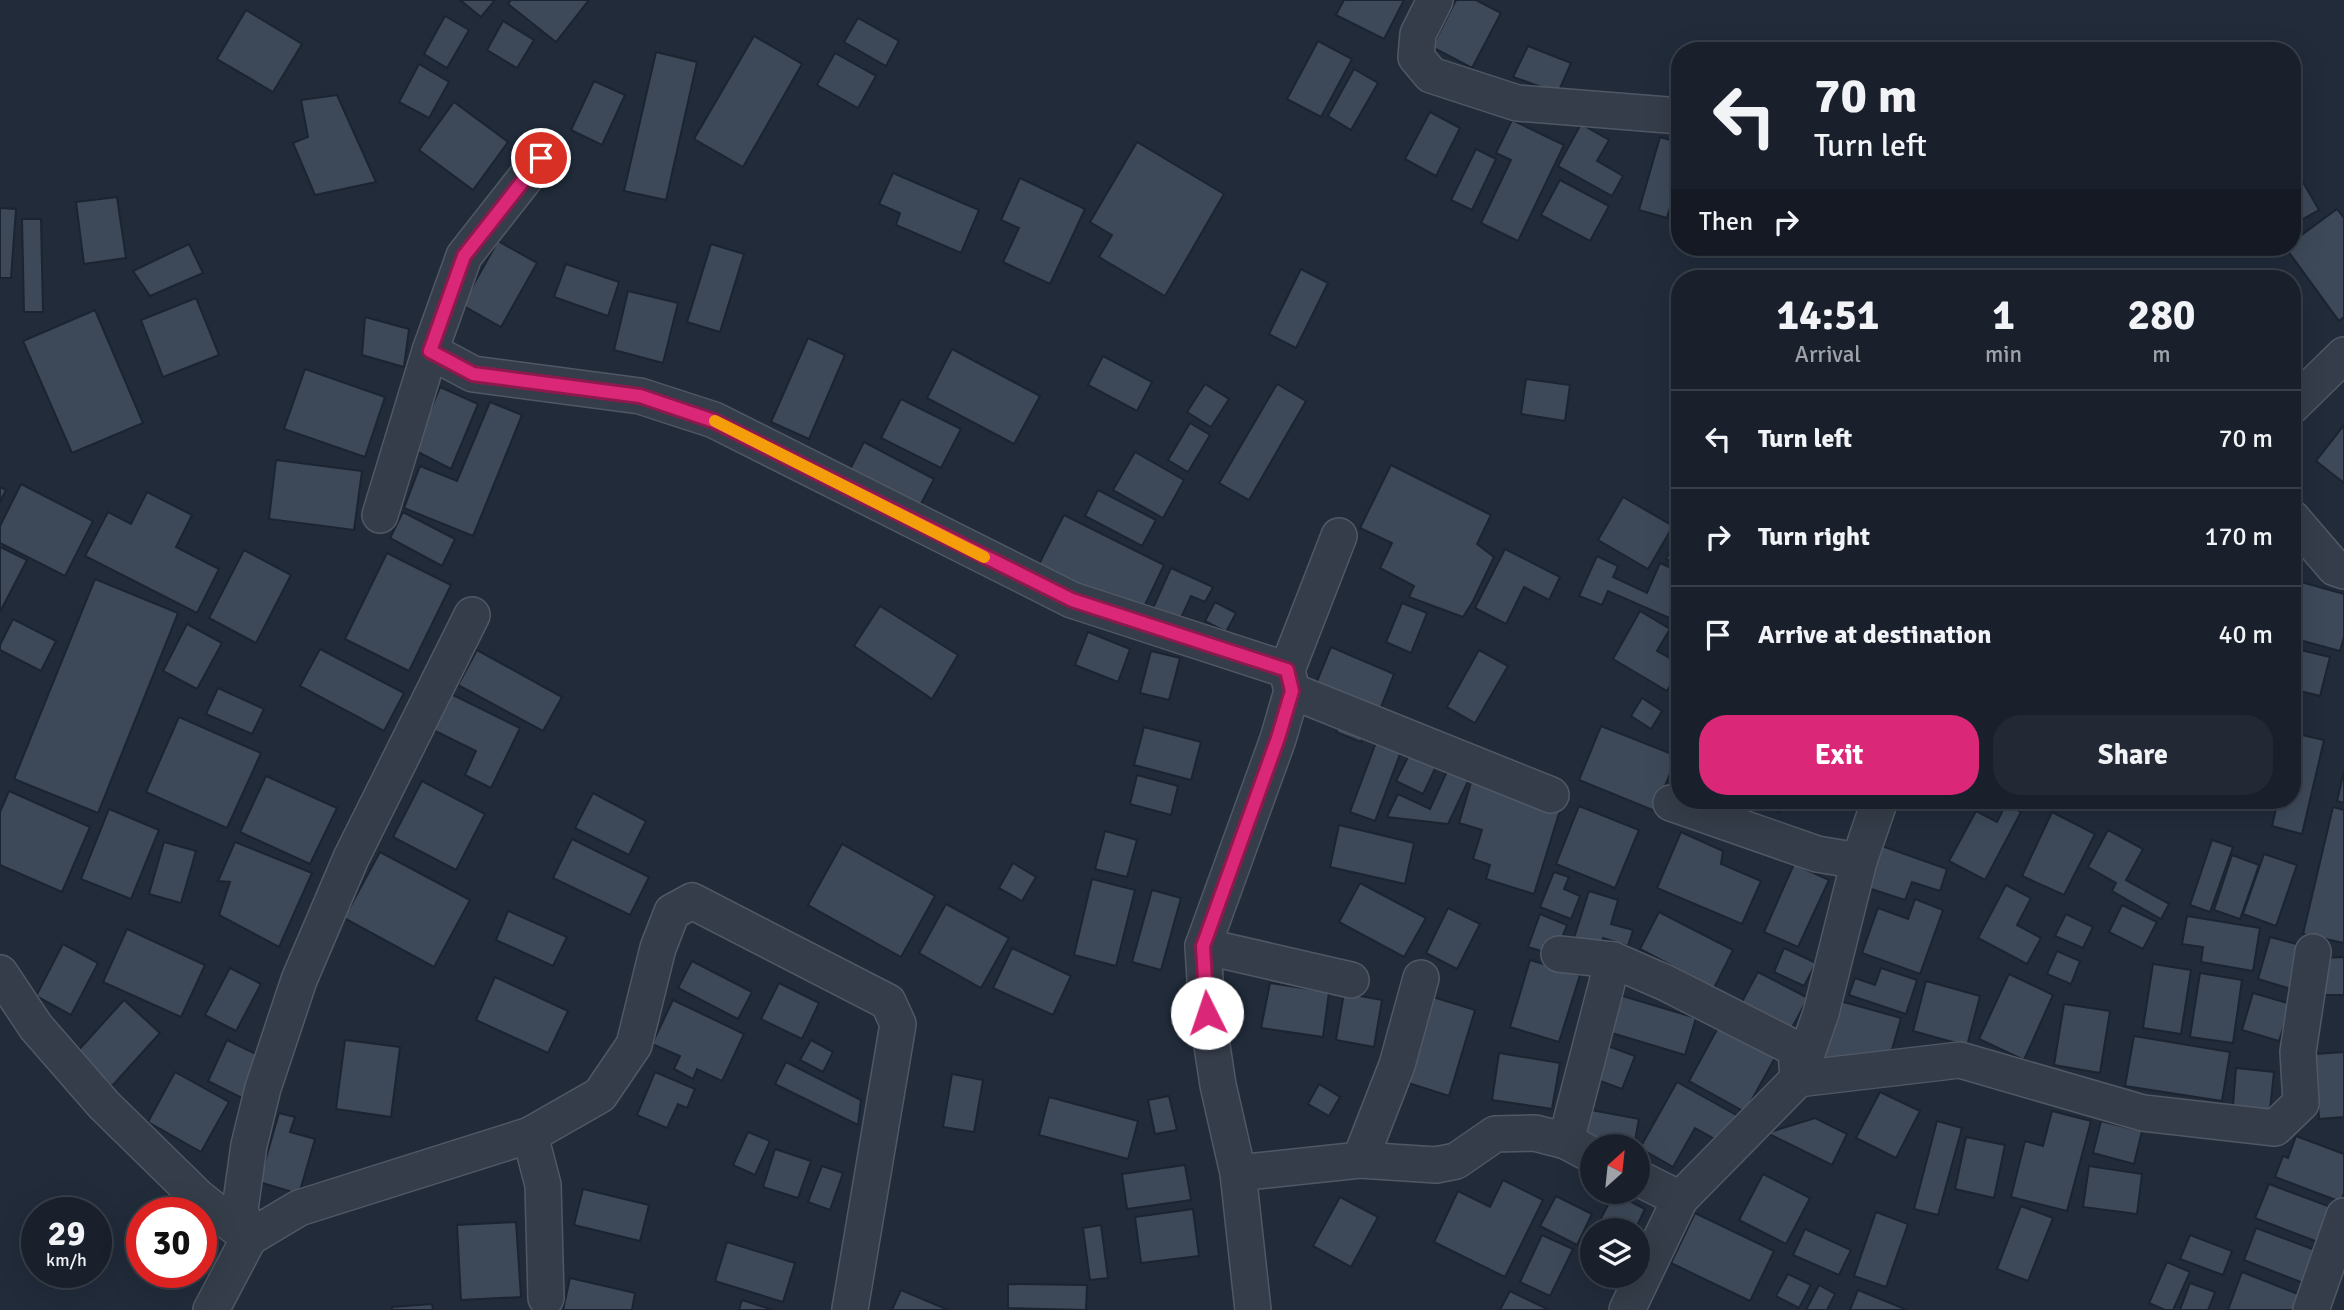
<!DOCTYPE html>
<style>
body{margin:0;font-family:Signika,sans-serif;background:#222834;color:#f1f3f6;height:100vh;display:flex;flex-direction:column;font-size:26px;white-space:nowrap}
*{box-sizing:border-box;margin:0}
p{font-size:23px;color:#9fa3a9}
.icon{flex:none;width:38px;height:38px;fill:none;stroke:currentColor;stroke-width:2;stroke-linecap:round;stroke-linejoin:round}
.map{position:relative;flex:1;overflow:hidden}
.details{position:absolute;left:1671px;top:270px;width:630px;height:539px;display:flex;flex-direction:column;background:#19202c;border-radius:28px;box-shadow:0 7px 28px #0002,0 0 0 2px #373e48}
.details>*{flex:none}
.top-card{position:absolute;left:1671px;top:42px;width:630px;height:214px;border-radius:28px;box-shadow:0 7px 28px #0002,0 0 0 2px #373e48;background:#19202c;color:#f1f3f6;overflow:hidden}
.needle{width:46px;rotate:27deg}
.buttons{position:absolute;left:1580px;top:1134px;display:grid;gap:14px}
.buttons a{display:grid;place-items:center;width:70px;height:70px;border-radius:50%;background:#19202c;box-shadow:0 7px 28px #0002,0 0 0 2px #373e48;font-size:35px}
.speed{position:absolute;left:21px;top:1197px;display:flex;gap:14px;font-size:35px;font-weight:700;text-align:center}
.speed>*{display:grid;place-content:center;width:91px;height:91px;border-radius:50%;background:#19202c;box-shadow:0 7px 28px #0002,0 0 0 2px #373e48;line-height:1}
.speed small{font-size:18px;font-weight:400}
.speed .limit{border:10px solid #d22;background:#fff;color:#111}
.pin{position:absolute;display:grid;place-items:center;width:60px;height:60px;color:#fff;margin:-30px;border:4px solid #fff;border-radius:50%;box-shadow:0 2px 7px #0007}
.me{position:absolute;width:77px;margin:-38px;rotate:356deg;stroke-linejoin:round;filter:drop-shadow(0 0 5px #0008)}
.turn{display:flex;align-items:center;gap:24px;height:147px;padding:0 28px;font-size:32px}
.turn .icon{width:91px;height:91px;stroke-width:2.5}
.turn b{display:block;font-size:49px;line-height:60px}
.then{display:flex;align-items:center;height:66px;padding:0 28px;background:#0003;gap:14px;font-size:26px}
.eta{display:flex;justify-content:space-evenly;align-items:center;height:119px;text-align:center}
.eta b{font-size:42px;font-weight:700;line-height:49px}
.cta{display:flex;gap:14px;margin-top:auto;padding:14px 28px}
.cta a{flex:1;height:80px;border-radius:28px;background:#db2777;color:#fff;font-size:28px;font-weight:700;line-height:80px;text-align:center}
.cta a+a{background:#222834;color:#f1f3f6}
ul{padding:0;list-style:none}
li{display:flex;align-items:center;gap:21px;height:98px;padding:0 28px;border-top:2px solid #373e48}
li div{flex:1}
li b{display:block;font-size:26px}
li em{font-style:normal}
.map>svg:first-child{display:block}
.building{fill:#3d4959;stroke:#1c2431;stroke-width:2}
.lines{fill:none;stroke-linecap:round;stroke-linejoin:round}
.street-casing{stroke:#505865;stroke-width:38}
.street{stroke:#353d4a;stroke-width:35}
.route-casing{stroke:#8e194d;stroke-width:18}
.route{stroke:#db2777;stroke-width:12}
.slow{stroke:#f59e0b;stroke-width:12}
</style>
<div class="map">
<svg width="2344" height="1310" viewBox="0 0 2344 1310">
<rect width="100%" height="100%" fill="#212b3a"/>
<g class="building">
<polygon points="460,0 495,0 481,17"/>
<polygon points="511,0 589,0 556,42 508,4"/>
<polygon points="1344,0 1404,0 1384,39 1336,15"/>
<polygon points="1456,0 1476,0 1501,13 1472,68 1432,47"/>
<polygon points="246,10 302,44 273,92 217,59"/>
<polygon points="445,16 469,30 447,68 424,54"/>
<polygon points="858,18 899,41 886,66 844,42"/>
<polygon points="503,21 534,40 517,68 487,50"/>
<polygon points="754,36 802,64 743,167 694,139"/>
<polygon points="1318,41 1352,59 1321,117 1287,99"/>
<polygon points="1528,46 1571,63 1558,93 1513,77"/>
<polygon points="656,52 697,62 666,200 624,191"/>
<polygon points="835,53 876,76 858,108 817,85"/>
<polygon points="419,64 449,82 429,118 399,102"/>
<polygon points="1354,69 1378,83 1351,130 1328,116"/>
<polygon points="594,81 625,95 602,145 571,130"/>
<polygon points="337,95 376,182 315,195 293,143 308,137 301,100"/>
<polygon points="454,102 508,142 473,190 419,150"/>
<polygon points="1430,112 1460,128 1436,176 1405,159"/>
<polygon points="1512,120 1564,145 1518,241 1481,223 1511,160 1496,153"/>
<polygon points="1581,124 1609,140 1597,161 1623,176 1612,196 1558,166"/>
<polygon points="1660,137 1680,143 1680,173 1667,218 1639,210"/>
<polygon points="1137,142 1224,194 1165,296 1099,257 1112,235 1090,222"/>
<polygon points="1476,149 1496,159 1472,210 1451,200"/>
<polygon points="2292,163 2319,210 2292,225"/>
<polygon points="893,173 979,210 961,253 896,225 900,213 879,204"/>
<polygon points="1020,178 1085,209 1050,284 1003,262 1019,228 1001,220"/>
<polygon points="1560,180 1609,206 1590,241 1541,215"/>
<polygon points="117,197 126,258 84,264 76,202"/>
<polygon points="0,208 16,209 11,278 0,278"/>
<polygon points="2337,209 2344,218 2344,317 2339,321 2285,247 2292,247 2292,242"/>
<polygon points="22,219 41,219 43,312 24,312"/>
<polygon points="498,241 537,263 501,327 462,305"/>
<polygon points="189,244 203,273 150,296 133,271"/>
<polygon points="711,244 744,254 720,332 687,322"/>
<polygon points="566,264 619,282 608,316 554,297"/>
<polygon points="1301,269 1328,283 1296,348 1269,334"/>
<polygon points="628,291 678,303 663,363 614,350"/>
<polygon points="196,298 219,355 163,377 141,320"/>
<polygon points="95,310 143,423 72,453 23,341"/>
<polygon points="365,317 409,329 404,367 362,355"/>
<polygon points="808,338 845,355 809,439 771,422"/>
<polygon points="952,349 1040,396 1014,444 927,398"/>
<polygon points="1103,356 1152,382 1137,411 1088,385"/>
<polygon points="305,369 385,397 365,457 284,429"/>
<polygon points="1526,379 1570,385 1565,421 1521,414"/>
<polygon points="1205,384 1229,399 1211,427 1187,412"/>
<polygon points="1277,384 1306,401 1249,500 1219,483"/>
<polygon points="440,387 478,404 451,469 414,450"/>
<polygon points="901,399 961,429 941,468 881,438"/>
<polygon points="490,402 522,415 473,536 404,508 420,466 457,481"/>
<polygon points="1190,423 1210,435 1188,472 1168,460"/>
<polygon points="2344,425 2344,483 2316,461"/>
<polygon points="864,442 934,479 915,515 845,479"/>
<polygon points="1135,452 1184,480 1163,518 1113,490"/>
<polygon points="276,460 362,471 354,530 269,519"/>
<polygon points="1391,465 1491,515 1477,544 1494,557 1473,601 1463,617 1409,597 1414,586 1380,568 1392,543 1360,528"/>
<polygon points="21,484 93,521 65,576 0,543 0,526"/>
<polygon points="0,487 6,490 0,502"/>
<polygon points="1098,490 1156,520 1142,546 1085,516"/>
<polygon points="147,492 192,515 176,547 219,569 197,613 85,556 108,512 131,524"/>
<polygon points="1623,497 1673,526 1648,569 1598,540"/>
<polygon points="403,512 455,539 442,566 390,538"/>
<polygon points="1064,515 1164,565 1143,609 1109,603 1037,568"/>
<polygon points="1680,531 1680,566 1666,559"/>
<polygon points="0,547 27,560 0,612"/>
<polygon points="1505,549 1560,577 1549,600 1524,587 1506,624 1475,608"/>
<polygon points="244,550 291,575 256,643 209,618"/>
<polygon points="387,553 451,585 409,671 345,639"/>
<polygon points="1597,556 1618,566 1613,577 1647,593 1660,563 1680,572 1680,605 1674,620 1608,591 1602,605 1579,596"/>
<polygon points="1171,568 1213,587 1205,602 1191,596 1180,620 1153,608"/>
<polygon points="95,579 178,613 98,813 14,779"/>
<polygon points="2294,580 2344,594 2344,637 2340,651 2292,638"/>
<polygon points="1215,602 1236,613 1226,632 1205,621"/>
<polygon points="1402,603 1427,613 1411,653 1386,642"/>
<polygon points="880,606 958,655 932,699 854,646"/>
<polygon points="1640,611 1670,629 1657,651 1680,664 1680,669 1667,691 1613,659"/>
<polygon points="13,619 56,641 41,671 0,650 0,645"/>
<polygon points="187,624 222,643 197,689 163,671"/>
<polygon points="1088,632 1130,649 1118,682 1075,665"/>
<polygon points="1331,647 1394,674 1377,717 1313,691"/>
<polygon points="2292,648 2330,657 2320,696 2292,689"/>
<polygon points="320,649 404,693 384,731 300,686"/>
<polygon points="477,650 562,697 543,731 458,685"/>
<polygon points="1479,650 1508,666 1475,723 1447,707"/>
<polygon points="1151,651 1180,658 1169,700 1140,693"/>
<polygon points="218,688 264,709 252,734 206,714"/>
<polygon points="447,692 520,728 491,788 465,775 476,751 429,728"/>
<polygon points="1642,698 1662,711 1651,729 1631,716"/>
<polygon points="1344,713 1369,723 1361,742 1336,732"/>
<polygon points="179,717 261,753 227,828 146,792"/>
<polygon points="1601,726 1677,756 1655,811 1579,780"/>
<polygon points="1144,727 1201,742 1191,780 1134,765"/>
<polygon points="1381,729 1406,738 1375,821 1350,812"/>
<polygon points="2293,733 2324,740 2302,834 2272,826 2278,800 2292,800"/>
<polygon points="1414,745 1440,758 1423,794 1396,781"/>
<polygon points="1449,767 1470,777 1448,824 1387,817 1398,794 1430,809"/>
<polygon points="2344,771 2344,803 2337,801"/>
<polygon points="1137,775 1178,786 1171,815 1130,804"/>
<polygon points="266,776 337,808 310,864 240,832"/>
<polygon points="1472,779 1561,807 1534,894 1486,879 1490,865 1473,859 1482,830 1459,823"/>
<polygon points="422,781 485,814 456,870 393,837"/>
<polygon points="9,791 90,827 62,892 0,865 0,812"/>
<polygon points="593,793 646,821 629,855 575,828"/>
<polygon points="1754,800 1786,800 1780,813"/>
<polygon points="2006,804 2021,812 1985,880 1949,861 1976,811 1997,822"/>
<polygon points="1579,806 1639,830 1615,888 1556,864"/>
<polygon points="2333,807 2344,810 2344,943 2303,934"/>
<polygon points="109,809 159,830 131,899 81,879"/>
<polygon points="2052,812 2095,834 2064,895 2022,876"/>
<polygon points="1339,825 1414,843 1405,884 1330,867"/>
<polygon points="2108,830 2143,849 2126,880 2169,904 2161,919 2112,891 2116,883 2088,867"/>
<polygon points="1105,831 1137,840 1127,877 1095,869"/>
<polygon points="1681,832 1723,851 1721,864 1761,881 1742,924 1657,888"/>
<polygon points="572,839 649,877 630,915 553,878"/>
<polygon points="2212,840 2233,847 2210,912 2190,905"/>
<polygon points="164,842 196,851 181,903 149,894"/>
<polygon points="235,842 312,873 279,947 219,915 230,882 218,881"/>
<polygon points="842,844 935,896 901,957 808,905"/>
<polygon points="1882,846 1947,869 1940,891 1912,882 1905,900 1868,888"/>
<polygon points="380,852 470,900 434,967 344,918"/>
<polygon points="2264,854 2297,865 2276,926 2243,914"/>
<polygon points="2232,855 2259,865 2240,919 2214,910"/>
<polygon points="1013,863 1036,877 1022,901 999,888"/>
<polygon points="1794,864 1829,880 1798,947 1764,932"/>
<polygon points="1554,872 1569,877 1564,889 1580,896 1571,919 1540,907"/>
<polygon points="1092,879 1135,890 1116,966 1074,955"/>
<polygon points="1360,883 1426,918 1404,957 1339,922"/>
<polygon points="2006,885 2031,898 2017,925 2041,938 2027,964 1978,938"/>
<polygon points="1152,890 1181,898 1161,970 1132,962"/>
<polygon points="1589,891 1618,900 1611,924 1633,930 1628,946 1603,938 1599,950 1573,941"/>
<polygon points="1915,899 1943,910 1920,974 1862,953 1878,908 1908,919"/>
<polygon points="946,904 1009,938 981,988 919,953"/>
<polygon points="2122,905 2157,922 2143,949 2109,932"/>
<polygon points="1448,908 1480,924 1457,969 1426,953"/>
<polygon points="508,911 567,937 553,966 496,940"/>
<polygon points="1659,912 1733,950 1714,988 1640,949"/>
<polygon points="1540,914 1567,925 1555,955 1528,947"/>
<polygon points="2066,914 2093,927 2083,948 2055,936"/>
<polygon points="2187,916 2260,928 2253,971 2201,962 2203,947 2182,944"/>
<polygon points="127,929 205,965 181,1017 103,982"/>
<polygon points="2270,937 2304,946 2291,989 2258,979"/>
<polygon points="63,944 98,963 71,1015 36,996"/>
<polygon points="1012,948 1071,976 1053,1015 993,988"/>
<polygon points="1784,948 1816,963 1804,986 1774,972"/>
<polygon points="2057,951 2080,961 2071,984 2047,974"/>
<polygon points="2344,957 2344,995 2324,995 2324,958"/>
<polygon points="1530,960 1580,975 1559,1042 1510,1027"/>
<polygon points="692,961 752,992 738,1019 678,988"/>
<polygon points="2153,964 2191,970 2181,1034 2143,1028"/>
<polygon points="230,968 261,984 236,1031 205,1015"/>
<polygon points="1881,968 1917,980 1906,1014 1849,995 1855,978 1875,985"/>
<polygon points="1758,972 1808,998 1788,1035 1738,1009"/>
<polygon points="2200,973 2242,980 2233,1043 2190,1037"/>
<polygon points="2009,974 2053,995 2024,1060 1979,1039"/>
<polygon points="495,977 568,1011 548,1053 476,1020"/>
<polygon points="1926,981 1980,996 1967,1046 1913,1031"/>
<polygon points="779,983 819,1003 802,1039 761,1019"/>
<polygon points="1270,983 1329,992 1323,1037 1261,1028"/>
<polygon points="1344,993 1382,1000 1374,1047 1336,1040"/>
<polygon points="1420,993 1475,1010 1449,1096 1393,1078"/>
<polygon points="2253,993 2291,1004 2279,1041 2242,1030"/>
<polygon points="1616,994 1696,1018 1685,1055 1605,1031"/>
<polygon points="124,1000 160,1033 112,1086 76,1053"/>
<polygon points="673,1000 744,1034 722,1081 697,1069 693,1079 674,1069 680,1056 652,1044"/>
<polygon points="1840,1001 1901,1018 1889,1060 1822,1066"/>
<polygon points="2064,1004 2110,1011 2100,1073 2054,1065"/>
<polygon points="1720,1024 1776,1056 1745,1112 1689,1081"/>
<polygon points="2134,1036 2230,1052 2222,1101 2125,1086"/>
<polygon points="227,1040 262,1057 242,1098 208,1081"/>
<polygon points="345,1040 400,1047 391,1117 336,1109"/>
<polygon points="811,1040 833,1052 823,1072 800,1060"/>
<polygon points="1605,1045 1635,1056 1622,1089 1592,1078"/>
<polygon points="2344,1052 2344,1117 2319,1119 2315,1054"/>
<polygon points="1499,1053 1560,1063 1552,1109 1492,1100"/>
<polygon points="786,1062 861,1100 858,1125 775,1084"/>
<polygon points="2236,1068 2274,1072 2270,1110 2233,1106"/>
<polygon points="175,1072 229,1102 201,1152 148,1122"/>
<polygon points="655,1072 695,1089 687,1108 678,1104 667,1128 637,1115"/>
<polygon points="952,1074 983,1080 974,1132 943,1127"/>
<polygon points="1677,1082 1738,1116 1722,1143 1695,1128 1673,1167 1640,1148"/>
<polygon points="1319,1084 1340,1097 1329,1116 1308,1104"/>
<polygon points="1880,1092 1920,1111 1896,1158 1856,1138"/>
<polygon points="1169,1096 1177,1130 1155,1134 1148,1100"/>
<polygon points="1049,1097 1138,1121 1128,1159 1039,1135"/>
<polygon points="1586,1109 1639,1119 1634,1146 1579,1144"/>
<polygon points="2052,1111 2091,1121 2067,1211 2011,1197 2025,1141 2043,1146"/>
<polygon points="279,1113 295,1117 290,1132 315,1139 299,1194 259,1182"/>
<polygon points="1815,1118 1847,1134 1832,1165 1767,1133"/>
<polygon points="1937,1121 1962,1128 1938,1215 1914,1209"/>
<polygon points="2101,1121 2142,1131 2134,1164 2093,1153"/>
<polygon points="748,1132 770,1141 755,1175 733,1165"/>
<polygon points="2296,1136 2344,1154 2344,1193 2341,1202 2275,1177 2283,1156 2288,1158"/>
<polygon points="1966,1137 2005,1145 1994,1198 1955,1189"/>
<polygon points="775,1149 811,1161 798,1198 763,1187"/>
<polygon points="1185,1165 1191,1200 1127,1209 1122,1174"/>
<polygon points="822,1166 843,1173 830,1210 808,1202"/>
<polygon points="2089,1166 2142,1174 2137,1214 2083,1207"/>
<polygon points="1763,1174 1810,1198 1786,1244 1739,1220"/>
<polygon points="1503,1180 1543,1200 1505,1277 1434,1242 1458,1191 1490,1207"/>
<polygon points="2269,1184 2336,1209 2323,1244 2255,1218"/>
<polygon points="583,1189 649,1205 640,1241 574,1225"/>
<polygon points="1614,1193 1645,1209 1635,1230 1595,1230"/>
<polygon points="1556,1196 1592,1214 1577,1245 1540,1226"/>
<polygon points="1340,1197 1378,1217 1351,1267 1313,1246"/>
<polygon points="2021,1206 2053,1218 2028,1281 1997,1269"/>
<polygon points="1193,1209 1199,1256 1141,1263 1135,1217"/>
<polygon points="1876,1212 1908,1224 1886,1287 1854,1276"/>
<polygon points="1695,1213 1774,1251 1750,1301 1671,1263"/>
<polygon points="516,1222 521,1297 461,1300 457,1225"/>
<polygon points="1101,1225 1108,1278 1090,1280 1083,1228"/>
<polygon points="2256,1228 2323,1253 2311,1286 2244,1260"/>
<polygon points="1805,1229 1851,1250 1839,1275 1793,1255"/>
<polygon points="1542,1235 1573,1249 1550,1296 1520,1282"/>
<polygon points="1592,1235 1592,1259 1583,1254"/>
<polygon points="2190,1235 2232,1251 2223,1275 2180,1259"/>
<polygon points="727,1242 795,1263 783,1302 715,1281"/>
<polygon points="2167,1262 2190,1272 2173,1310 2165,1310 2149,1303"/>
<polygon points="2242,1272 2303,1296 2297,1310 2228,1310"/>
<polygon points="1788,1274 1811,1285 1799,1308 1776,1296"/>
<polygon points="570,1278 635,1293 632,1310 563,1310"/>
<polygon points="2190,1283 2215,1292 2208,1310 2180,1310"/>
<polygon points="1008,1284 1087,1285 1086,1310 1008,1308"/>
<polygon points="1819,1285 1835,1294 1827,1310 1806,1310"/>
<polygon points="901,1290 948,1310 892,1310"/>
<polygon points="1858,1290 1907,1310 1850,1310"/>
<polygon points="1510,1291 1549,1310 1500,1310"/>
<polygon points="742,1300 773,1310 739,1310"/>
<polygon points="432,1304 433,1310 392,1310 392,1307"/>
</g>
<g class="lines">
<g class="street-casing">
<g id="street">
<polyline points="1435,0 1418,34 1416,57 1431,75 1517,103 1680,116"/>
<polyline points="430,351 473,374 640,396 714,420 1072,600 1287,670"/>
<polyline points="2292,406 2344,355"/>
<polyline points="380,515 430,351 464,256 541,158"/>
<polyline points="2292,518 2335,568 2344,571"/>
<polyline points="472,615 351,858 299,980 263,1088 249,1145 240,1209 249,1238 299,1208 530,1135 600,1095 634,1045 658,948 672,912 692,901 888,1002 898,1024 850,1309"/>
<polyline points="1292,691 1551,795"/>
<polyline points="1671,803 1817,854 1859,861"/>
<polyline points="1203,946 1351,980"/>
<polyline points="1559,954 1613,960 1666,983 1796,1049 1798,1079 1960,1060 2143,1113 2275,1128 2301,1103 2298,1052 2313,952"/>
<polyline points="0,973 36,1027 104,1105 198,1197 249,1238 211,1310"/>
<polyline points="530,1135 543,1185 546,1298"/>
<polyline points="1566,1141 1613,960"/>
<polyline points="1360,1160 1397,1065 1421,978"/>
<polyline points="1238,1173 1360,1160 1436,1165 1456,1161 1495,1134 1535,1133 1566,1141 1592,1155"/>
<polyline points="1638,1178 1680,1199"/>
<polyline points="1253,1310 1238,1173 1218,1085 1207,1013 1203,946 1278,739 1292,691 1287,670 1339,536"/>
<polyline points="1627,1310 1680,1199 1798,1079 1821,1013 1859,861 1880,800"/>
<polyline points="2311,1310 2344,1216"/>
</g>
</g>
<use href="#street" class="street"/>
</g>
<g class="lines">
<g class="route-casing">
<polyline id="route" points="541,158 464,256 430,351 473,374 640,396 714,421 1072,600 1287,670 1292,691 1278,738 1203,946 1207,1013"/>
</g>
<use href="#route" class="route"/>
<polyline class="slow" points="715,421 984,557"/>
</g>
</svg>
<div class="buttons">
<a><svg class="needle" viewBox="-14 -14 28 28"><path d="M0-13l5 13h-10z" fill="#e53935"/><path d="M0 13l5-13h-10z" fill="#9fa3a9"/></svg></a>
<a><svg class="icon" aria-label="layers" viewBox="0 0 24 24"><path d="M12 4l9 5-9 5-9-5zM3 14l9 5 9-5"/></svg></a>
</div>
<div class="speed"><div>29<small>km/h</small></div><div class="limit">30</div></div>
<div class="pin" style="left:541px;top:158px;background:#d93025"><svg class="icon" aria-label="arrive" viewBox="0 0 24 24"><path d="M6 21V4h12l-3 4 3 4H6"/></svg></div>
<svg class="me" style="left:1207px;top:1013px" viewBox="-20 -20 40 40"><circle r="19" fill="#fff"/><path d="M0-13L10 11 0 6-10 11z" fill="#db2777"/></svg>
<div class="top-card">
<div class="turn"><svg class="icon" aria-label="left" viewBox="0 0 24 24"><path d="M17 20v-9H6M10 6l-5 5 5 5"/></svg><div><b>70 m</b>Turn left</div></div>
<div class="then">Then<svg class="icon" aria-label="right" viewBox="0 0 24 24"><path d="M7 20v-9h11M14 6l5 5-5 5"/></svg></div>
</div>
<section class="details">
<div class="eta">
<div><b>14:51</b><p>Arrival</p></div>
<div><b>1</b><p>min</p></div>
<div><b>280</b><p>m</p></div>
</div>
<ul>
<li><svg class="icon" aria-label="left" viewBox="0 0 24 24"><path d="M17 20v-9H6M10 6l-5 5 5 5"/></svg><div><b>Turn left</b></div><em>70 m</em></li>
<li><svg class="icon" aria-label="right" viewBox="0 0 24 24"><path d="M7 20v-9h11M14 6l5 5-5 5"/></svg><div><b>Turn right</b></div><em>170 m</em></li>
<li><svg class="icon" aria-label="arrive" viewBox="0 0 24 24"><path d="M6 21V4h12l-3 4 3 4H6"/></svg><div><b>Arrive at destination</b></div><em>40 m</em></li>
</ul>
<div class="cta"><a>Exit</a><a>Share</a></div>
</section>
</div>
